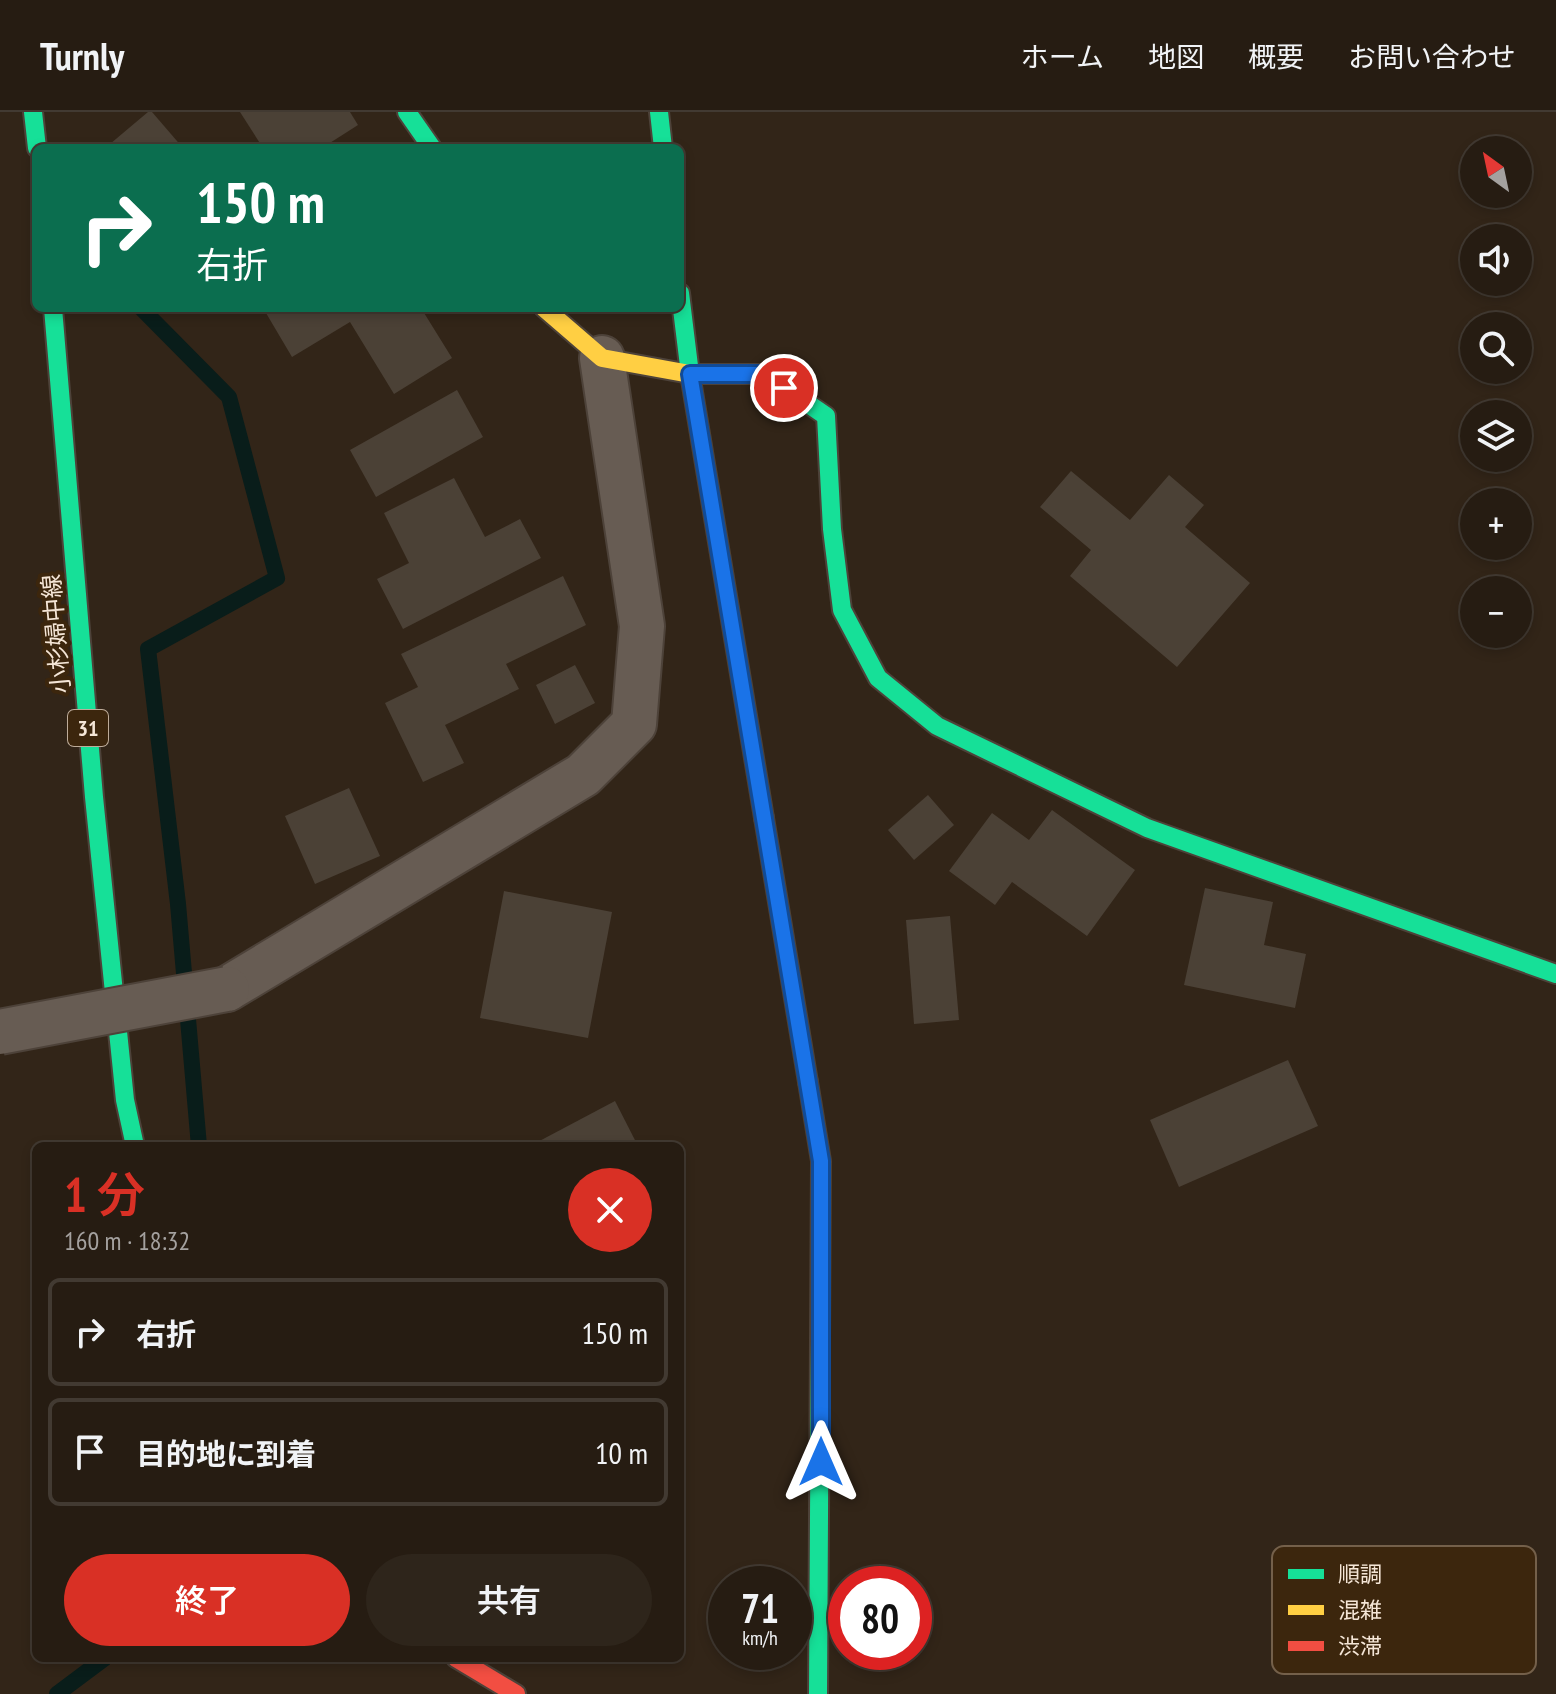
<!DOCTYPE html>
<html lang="ja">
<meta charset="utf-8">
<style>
body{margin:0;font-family:"PT Sans Narrow","Noto Sans JP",sans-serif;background:#2e251b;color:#f1f3f6;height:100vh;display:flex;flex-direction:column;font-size:30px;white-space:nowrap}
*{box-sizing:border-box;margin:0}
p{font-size:26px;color:#a4a19f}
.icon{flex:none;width:44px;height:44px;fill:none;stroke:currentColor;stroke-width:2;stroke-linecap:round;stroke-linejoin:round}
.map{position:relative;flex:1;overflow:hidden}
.details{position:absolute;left:32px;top:1030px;width:652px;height:520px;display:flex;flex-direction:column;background:#261c12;border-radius:12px;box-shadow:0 4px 12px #0003,0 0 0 2px #423a32}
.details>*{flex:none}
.guide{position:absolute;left:32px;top:32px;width:652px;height:168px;border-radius:12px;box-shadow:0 4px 12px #0003,0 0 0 2px #423a32;background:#0b6e4f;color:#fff;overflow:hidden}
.needle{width:52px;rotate:327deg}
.tools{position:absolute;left:1460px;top:24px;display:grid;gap:16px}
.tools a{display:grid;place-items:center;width:72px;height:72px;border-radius:50%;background:#261c12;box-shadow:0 4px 12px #0003,0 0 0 2px #423a32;font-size:40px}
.speed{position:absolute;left:708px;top:1454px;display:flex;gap:16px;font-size:40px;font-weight:700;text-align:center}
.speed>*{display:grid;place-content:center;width:104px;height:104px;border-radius:50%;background:#261c12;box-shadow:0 4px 12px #0003,0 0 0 2px #423a32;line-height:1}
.speed small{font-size:20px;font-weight:400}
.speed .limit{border:12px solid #d22;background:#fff;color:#111}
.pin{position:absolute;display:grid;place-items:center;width:68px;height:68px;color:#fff;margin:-34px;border:4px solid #fff;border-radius:50%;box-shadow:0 2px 8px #0007}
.me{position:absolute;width:88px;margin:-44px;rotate:0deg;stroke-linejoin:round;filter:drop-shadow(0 0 6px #0008)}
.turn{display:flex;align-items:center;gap:28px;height:168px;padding:0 32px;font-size:36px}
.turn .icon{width:104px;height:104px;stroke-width:2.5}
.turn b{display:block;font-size:56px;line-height:68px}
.round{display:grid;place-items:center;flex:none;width:84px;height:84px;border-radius:42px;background:#2e251b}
.overview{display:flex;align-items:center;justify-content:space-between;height:136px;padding:0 32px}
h1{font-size:48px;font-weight:600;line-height:60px;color:#d93025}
.cta{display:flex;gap:16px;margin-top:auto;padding:16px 32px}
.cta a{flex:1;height:92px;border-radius:48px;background:#d93025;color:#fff;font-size:32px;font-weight:600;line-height:92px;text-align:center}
.cta a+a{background:#2e251b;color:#f1f3f6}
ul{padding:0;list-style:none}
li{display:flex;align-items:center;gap:24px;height:108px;margin:0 16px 12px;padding:0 16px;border:4px solid #423a32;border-radius:12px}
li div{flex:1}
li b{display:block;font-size:30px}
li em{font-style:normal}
header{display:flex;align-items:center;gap:48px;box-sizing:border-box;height:112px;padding:0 40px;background:#261c12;border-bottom:2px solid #423a32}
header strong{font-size:38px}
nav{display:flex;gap:44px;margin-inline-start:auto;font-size:28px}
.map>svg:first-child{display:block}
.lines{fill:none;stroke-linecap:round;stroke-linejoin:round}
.stream{stroke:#091d1a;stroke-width:16}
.building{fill:#4b4136}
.street-casing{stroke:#4d4239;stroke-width:48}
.fast-casing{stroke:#4d4239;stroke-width:22}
.slow-casing{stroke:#4d4239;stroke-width:22}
.jam-casing{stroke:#4d4239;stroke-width:22}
.street{stroke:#675c53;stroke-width:44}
.fast{stroke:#16e098;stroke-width:18}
.slow{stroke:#ffcf43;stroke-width:18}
.jam{stroke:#f24e42;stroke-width:18}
.street-bridge-casing{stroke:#4d4239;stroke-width:48;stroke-linecap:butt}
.street-bridge{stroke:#675c53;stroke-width:44}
.route-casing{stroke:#114b97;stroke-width:20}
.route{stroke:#1a73e8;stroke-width:14}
.labels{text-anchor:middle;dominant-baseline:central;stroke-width:8;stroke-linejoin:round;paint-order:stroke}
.shield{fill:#3c260d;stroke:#beac9a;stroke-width:2}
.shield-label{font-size:22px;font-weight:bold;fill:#f5e6d7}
.street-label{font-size:24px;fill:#f5e6d7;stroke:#3c260d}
.key{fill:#3c260d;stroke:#74604a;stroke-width:2}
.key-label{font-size:22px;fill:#f5e6d7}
</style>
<header>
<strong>Turnly</strong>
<nav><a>ホーム</a><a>地図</a><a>概要</a><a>お問い合わせ</a></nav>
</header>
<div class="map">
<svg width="1556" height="1582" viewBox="0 0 1556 1582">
<rect width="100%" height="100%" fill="#322518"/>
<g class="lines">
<g class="stream">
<polyline points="141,196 229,285 277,466 148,537 178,792 199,1034"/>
<polyline points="57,1582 105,1546"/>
</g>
</g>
<g class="building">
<polygon points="148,0 152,0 183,36 114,36 110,32"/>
<polygon points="240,0 350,0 358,13 322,36 263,36"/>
<polygon points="274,196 338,196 341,201 350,196 421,196 452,246 394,282 350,210 292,245 266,201"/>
<polygon points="457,278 483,325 376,385 350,338"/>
<polygon points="1071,359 1130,408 1169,363 1204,393 1185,415 1250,471 1177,555 1070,464 1091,438 1040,395"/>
<polygon points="454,366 485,425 520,407 541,446 403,517 377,467 409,451 384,401"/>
<polygon points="563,464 586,513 506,552 519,577 445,613 464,651 423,670 385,591 418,575 401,542"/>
<polygon points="575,553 595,591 555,612 536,573"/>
<polygon points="349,676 380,744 315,772 285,704"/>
<polygon points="928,683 954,713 914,748 888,718"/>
<polygon points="1052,698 1135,758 1087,824 1012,770 995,793 949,759 992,701 1029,728"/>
<polygon points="1205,776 1273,790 1264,833 1306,842 1295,896 1184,873"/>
<polygon points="504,779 612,800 588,926 480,906"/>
<polygon points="950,804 959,908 914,912 906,808"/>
<polygon points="1288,948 1318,1014 1179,1075 1150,1008"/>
<polygon points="615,989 638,1034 530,1034"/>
</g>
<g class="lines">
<g class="street-casing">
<polyline id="street" points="227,877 583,663 634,612 642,514 602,246"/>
</g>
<g class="fast-casing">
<g id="fast">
<polyline points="33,0 37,36"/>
<polyline points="407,0 432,36"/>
<polyline points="659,0 663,36"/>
<polyline points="680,181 690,262 764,706"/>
<polyline points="53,196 94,685 125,988 135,1034"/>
<polyline points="769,265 826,304 832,417 842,498 878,566 937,614 1147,716 1556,862"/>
<polyline points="808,970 821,1049 818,1582"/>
</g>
</g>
<g class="slow-casing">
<polyline id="slow" points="544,196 602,246 690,262 764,262 769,265"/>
</g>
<g class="jam-casing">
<g id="jam">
<polyline points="764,706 808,970"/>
<polyline points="456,1546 516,1582"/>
</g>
</g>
<use href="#street" class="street"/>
<use href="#fast" class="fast"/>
<use href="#slow" class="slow"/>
<use href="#jam" class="jam"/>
<g class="street-bridge-casing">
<polyline id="street-bridge" points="0,920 227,877"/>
</g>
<use href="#street-bridge" class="street-bridge"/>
</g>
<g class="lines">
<g class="route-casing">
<polyline id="route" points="784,276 764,262 690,262 821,1049 821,1350"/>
</g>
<use href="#route" class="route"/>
</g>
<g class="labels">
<rect class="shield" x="68" y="598" width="40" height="36" rx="6"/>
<g class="shield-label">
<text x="88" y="616">31</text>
</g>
<g class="street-label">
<text transform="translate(56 522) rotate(-95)">小杉婦中線</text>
</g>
</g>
<rect x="1272" y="1434" width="264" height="128" rx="12" class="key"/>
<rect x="1288" y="1457" width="36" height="10" fill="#16e098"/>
<rect x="1288" y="1493" width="36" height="10" fill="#ffcf43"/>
<rect x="1288" y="1529" width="36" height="10" fill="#f24e42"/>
<g class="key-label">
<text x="1338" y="1470">順調</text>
<text x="1338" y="1506">混雑</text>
<text x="1338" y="1542">渋滞</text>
</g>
</svg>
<div class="tools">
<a><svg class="needle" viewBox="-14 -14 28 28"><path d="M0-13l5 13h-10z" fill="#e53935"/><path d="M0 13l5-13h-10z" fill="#a4a19f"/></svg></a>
<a><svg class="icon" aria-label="sound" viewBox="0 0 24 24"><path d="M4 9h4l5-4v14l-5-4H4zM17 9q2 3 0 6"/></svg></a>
<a><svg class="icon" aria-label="search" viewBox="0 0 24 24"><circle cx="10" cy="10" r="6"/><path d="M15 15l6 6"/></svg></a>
<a><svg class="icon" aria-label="layers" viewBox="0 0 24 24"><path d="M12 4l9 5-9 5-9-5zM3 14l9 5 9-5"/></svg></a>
<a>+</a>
<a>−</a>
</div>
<div class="speed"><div>71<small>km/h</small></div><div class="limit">80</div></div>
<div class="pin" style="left:784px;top:276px;background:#d93025"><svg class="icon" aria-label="arrive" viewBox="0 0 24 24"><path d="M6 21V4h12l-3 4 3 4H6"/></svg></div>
<svg class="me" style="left:821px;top:1350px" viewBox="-20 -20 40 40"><path d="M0-17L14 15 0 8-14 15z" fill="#1a73e8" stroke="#fff" stroke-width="4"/></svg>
<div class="guide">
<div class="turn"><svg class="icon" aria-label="right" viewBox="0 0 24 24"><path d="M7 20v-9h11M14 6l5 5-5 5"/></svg><div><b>150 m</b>右折</div></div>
</div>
<section class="details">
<div class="overview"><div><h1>1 分</h1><p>160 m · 18:32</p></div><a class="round" style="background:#d93025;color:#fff"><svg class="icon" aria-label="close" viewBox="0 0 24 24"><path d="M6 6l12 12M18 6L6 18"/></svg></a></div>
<ul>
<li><svg class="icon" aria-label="right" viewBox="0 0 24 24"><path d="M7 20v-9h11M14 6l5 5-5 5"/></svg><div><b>右折</b></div><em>150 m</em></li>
<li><svg class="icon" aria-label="arrive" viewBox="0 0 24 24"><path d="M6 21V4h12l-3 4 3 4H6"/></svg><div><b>目的地に到着</b></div><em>10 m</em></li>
</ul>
<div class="cta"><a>終了</a><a>共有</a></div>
</section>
</div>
